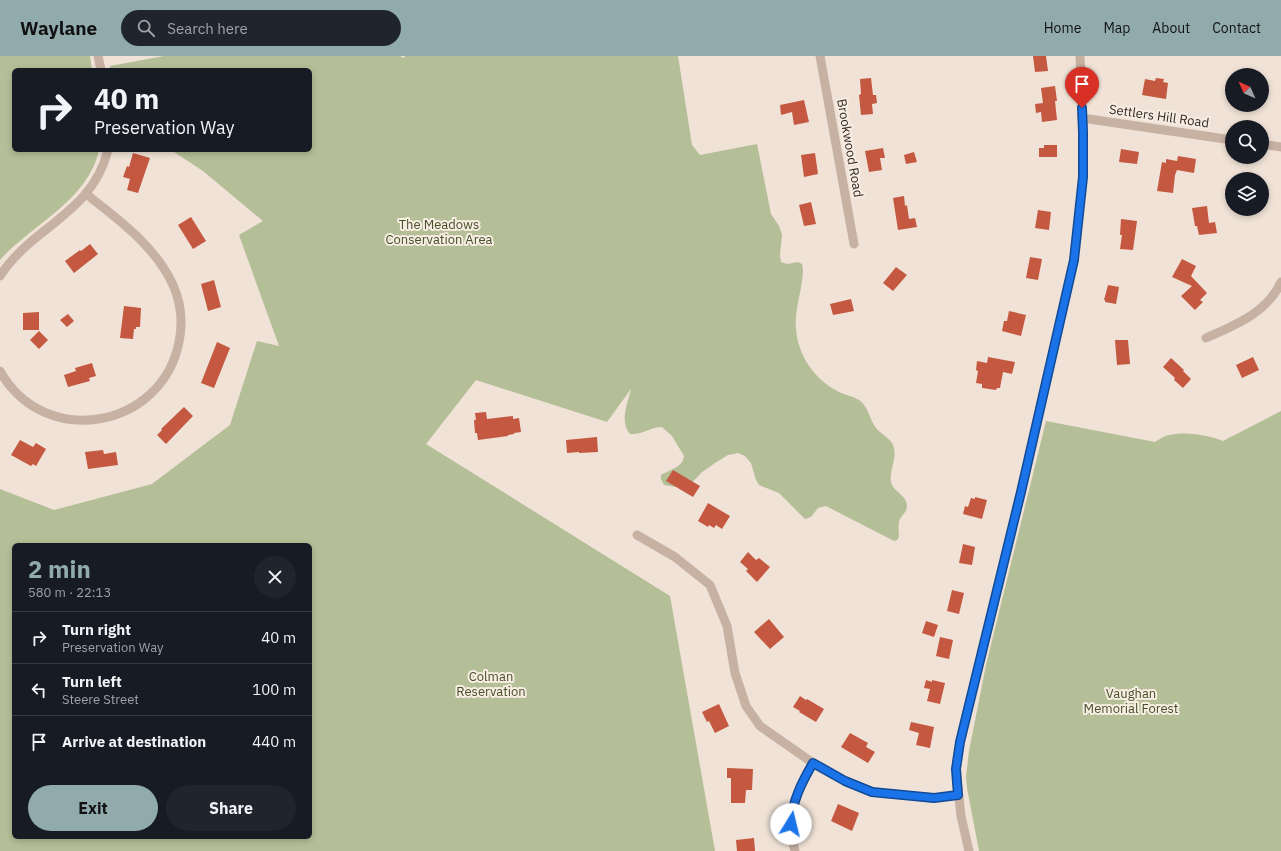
<!DOCTYPE html>
<meta charset="utf-8">
<style>
body{margin:0;font-family:"IBM Plex Sans",sans-serif;background:#20242c;color:#f1f3f6;height:100vh;display:flex;flex-direction:column;font-size:15px;white-space:nowrap}
*{box-sizing:border-box;margin:0}
p{font-size:13px;color:#9ea1a6}
.icon{flex:none;width:22px;height:22px;fill:none;stroke:currentColor;stroke-width:2;stroke-linecap:round;stroke-linejoin:round}
.map{position:relative;flex:1;overflow:hidden}
.side{position:absolute;left:12px;top:487px;width:300px;height:296px;display:flex;flex-direction:column;background:#171b24;border-radius:6px;box-shadow:0 2px 6px #0003}
.side>*{flex:none}
.top-card{position:absolute;left:12px;top:12px;width:300px;height:84px;border-radius:6px;box-shadow:0 2px 6px #0003;background:#171b24;color:#f1f3f6;overflow:hidden}
.needle{width:26px;rotate:315deg}
.controls{position:absolute;left:1225px;top:12px;display:grid;gap:8px}
.controls a{display:grid;place-items:center;width:44px;height:44px;border-radius:50%;background:#171b24;box-shadow:0 2px 6px #0003;font-size:20px}
.pin{position:absolute;display:grid;place-items:center;width:34px;height:34px;color:#fff;margin:-41px -17px;border-radius:50% 50% 50% 0;rotate:-45deg;box-shadow:0 0 4px #0007}
.pin .icon{rotate:45deg}
.me{position:absolute;width:44px;margin:-22px;rotate:9deg;stroke-linejoin:round;filter:drop-shadow(0 0 3px #0008)}
.turn{display:flex;align-items:center;gap:14px;height:84px;padding:0 16px;font-size:18px}
.turn .icon{width:52px;height:52px;stroke-width:2.5}
.turn b{display:block;font-size:28px;line-height:34px}
.round{display:grid;place-items:center;flex:none;width:42px;height:42px;border-radius:21px;background:#20242c}
.summary{display:flex;align-items:center;justify-content:space-between;height:68px;padding:0 16px}
h1{font-size:24px;font-weight:700;line-height:30px;color:#91abad}
.button{display:flex;gap:8px;margin-top:auto;padding:8px 16px}
.button a{flex:1;height:46px;border-radius:24px;background:#91abad;color:#111;font-size:16px;font-weight:700;line-height:46px;text-align:center}
.button a+a{background:#20242c;color:#f1f3f6}
ul{padding:0;list-style:none}
li{display:flex;align-items:center;gap:12px;height:52px;padding:0 16px;border-top:1px solid #363941}
li div{flex:1}
li b{display:block;font-size:15px}
li em{font-style:normal}
header{display:flex;align-items:center;gap:24px;box-sizing:border-box;height:56px;padding:0 20px;background:#91abad;color:#111}
header strong{font-size:19px}
nav{display:flex;gap:22px;margin-inline-start:auto;font-size:14px}
.search{width:280px;height:36px;background:#20242c;display:flex;align-items:center;gap:10px;box-sizing:border-box;padding:0 14px;border-radius:22px;color:#9ea1a6;font-size:15px}
.map>svg:first-child{display:block}
.green{fill:#b4be97;fill-rule:evenodd}
.building{fill:#c45840}
.lines{fill:none;stroke-linecap:round;stroke-linejoin:round}
.street{stroke:#c7b1a3;stroke-width:9}
.route-casing{stroke:#114b97;stroke-width:10}
.route{stroke:#1a73e8;stroke-width:7}
.labels{text-anchor:middle;dominant-baseline:central;stroke-width:4;stroke-linejoin:round;paint-order:stroke}
.street-label{font-size:13px;fill:#322825;stroke:#f8ede2}
.park-label{font-size:13px;fill:#445029;stroke:#f8ede2}
</style>
<header>
<strong>Waylane</strong>
<div class="search"><svg class="icon" aria-label="search" viewBox="0 0 24 24"><circle cx="10" cy="10" r="6"/><path d="M15 15l6 6"/></svg>Search here</div>
<nav><a>Home</a><a>Map</a><a>About</a><a>Contact</a></nav>
</header>
<div class="map">
<svg width="1281" height="795" viewBox="0 0 1281 795">
<rect width="100%" height="100%" fill="#f0e2d6"/>
<g class="green">
<path d="M0,0h90l2,14h-78v80h85c-11,51 -67,74 -99,110z"/>
<path d="M164,0h236l4,2 1,-2h273l14,89 8,10 57,-11 14,70 8,12 3,9 -2,20 1,7 6,2 11,-2 4,2 1,5c0,20 -9,40 -7,60 2,27 19,51 43,63 6,3 14,4 20,8 10,7 10,19 17,28 5,6 14,10 17,17 5,12 -4,25 -2,37 2,10 16,13 16,24 0,7 -7,10 -8,16 -1,5 0,11 0,15l-2,3 -3,1 -68,-35 -8,2 -7,9 -6,2 -26,-26 -20,-8 -3,-5 -5,-17 -6,-7 -7,-3 -10,2 -13,8 -13,9 -12,13 -14,2 -12,-2 -3,-6v-4c9,-5 22,-8 23,-19l-12,-20 -10,-9c-12,0 -19,8 -32,7 -11,-13 -2,-31 1,-45l-24,33 -131,-42 -50,64 244,152 45,255h-715v-362l54,21 98,-26 78,-59 27,-84 22,5 -40,-111 24,-14 -60,-50 -32,-21h139v-80h-200v-4zM14,489h296v292h-296z"/>
<path d="M1281,355v440h-302l-12,-63 -1,-11 3,-26 17,-86 60,-244 109,21c5,-3 9,-6 14,-7 14,-4 41,0 54,6z"/>
</g>
<g class="building">
<polygon points="1033,0 1046,0 1048,15 1035,16"/>
<polygon points="871,22 873,39 876,39 877,47 872,48 873,58 861,59 859,39 861,38 860,23"/>
<polygon points="1156,22 1164,23 1163,26 1168,27 1166,43 1142,39 1145,23 1155,25"/>
<polygon points="1055,30 1057,45 1055,45 1057,64 1042,66 1041,56 1036,57 1035,48 1043,47 1041,32"/>
<polygon points="804,44 809,66 794,69 792,56 781,59 780,49"/>
<polygon points="1044,89 1057,89 1057,101 1039,101 1039,92 1044,92"/>
<polygon points="883,92 885,102 880,102 882,114 869,116 865,95"/>
<polygon points="1121,93 1139,96 1137,108 1119,106"/>
<polygon points="914,96 917,106 906,108 904,99"/>
<polygon points="133,97 150,102 138,137 127,134 130,123 123,121 127,110 129,111"/>
<polygon points="815,97 818,118 804,121 801,99"/>
<polygon points="1178,100 1196,103 1194,117 1177,114 1175,119 1173,137 1157,135 1162,106 1166,107 1166,103 1177,105"/>
<polygon points="904,140 905,150 907,149 909,163 915,162 917,171 898,174 893,142"/>
<polygon points="811,146 816,168 804,170 799,149"/>
<polygon points="1207,150 1209,167 1215,166 1217,177 1199,179 1197,170 1195,170 1192,152"/>
<polygon points="1038,154 1051,156 1049,174 1035,172"/>
<polygon points="191,161 206,185 193,193 178,169"/>
<polygon points="1121,163 1137,165 1133,194 1120,193 1122,179 1120,179"/>
<polygon points="90,188 98,198 74,217 65,205 80,194 81,195"/>
<polygon points="1030,201 1042,203 1038,224 1026,222"/>
<polygon points="1182,203 1196,210 1191,220 1207,237 1200,244 1203,246 1195,254 1181,240 1192,230 1172,221"/>
<polygon points="896,211 907,219 893,235 883,227"/>
<polygon points="214,224 221,251 208,255 201,228"/>
<polygon points="1108,229 1119,231 1116,248 1105,246 1105,244 1104,244"/>
<polygon points="851,243 854,255 833,259 830,248"/>
<polygon points="124,250 141,252 140,271 136,271 136,273 134,273 133,283 120,282"/>
<polygon points="1009,255 1026,259 1021,280 1002,275 1004,265 1007,265"/>
<polygon points="39,256 39,274 23,274 23,257"/>
<polygon points="68,258 74,265 67,271 60,264"/>
<polygon points="39,275 48,284 39,293 30,284"/>
<polygon points="1115,284 1128,284 1130,308 1117,309"/>
<polygon points="217,286 230,292 214,332 201,327"/>
<polygon points="988,301 1015,306 1012,318 1003,316 1000,332 997,332 996,334 982,332 982,328 976,327 978,315 976,314 977,305 987,307"/>
<polygon points="1253,301 1259,314 1242,322 1236,309"/>
<polygon points="1171,302 1184,314 1183,315 1191,323 1183,332 1174,324 1175,322 1163,311"/>
<polygon points="92,307 96,320 89,322 90,325 68,331 64,319 76,315 75,312"/>
<polygon points="184,351 193,360 166,388 157,379 162,374 161,373"/>
<polygon points="486,356 487,363 513,360 513,363 519,362 521,376 514,377 514,378 508,379 508,380 478,384 477,377 475,377 474,364 476,364 475,357"/>
<polygon points="597,381 598,396 579,397 579,396 567,397 566,384"/>
<polygon points="20,384 33,391 36,387 46,393 36,410 33,408 31,410 11,399"/>
<polygon points="103,394 104,398 116,396 118,409 88,413 85,396"/>
<polygon points="673,414 700,430 693,441 666,425"/>
<polygon points="975,441 987,444 982,463 963,458 965,450 968,451 971,442 975,443"/>
<polygon points="708,447 730,460 722,473 716,469 714,472 709,469 708,471 698,465"/>
<polygon points="963,488 975,491 972,509 959,507"/>
<polygon points="748,496 756,504 759,502 770,511 757,526 746,515 748,513 740,506"/>
<polygon points="952,534 964,537 959,558 947,555"/>
<polygon points="769,563 784,581 770,593 754,576"/>
<polygon points="926,565 938,569 934,581 922,577"/>
<polygon points="940,581 953,584 949,603 936,600"/>
<polygon points="926,624 932,626 932,624 945,627 940,648 927,645 930,633 924,632"/>
<polygon points="800,640 806,644 807,643 824,653 816,666 799,656 800,655 793,651"/>
<polygon points="719,648 729,670 715,677 709,665 707,666 702,656"/>
<polygon points="911,666 934,671 930,692 916,689 919,677 909,674"/>
<polygon points="850,677 868,687 866,691 875,696 868,707 841,691"/>
<polygon points="727,712 753,713 752,734 746,734 745,747 731,747 731,722 727,722"/>
<polygon points="838,748 859,757 852,775 831,765"/>
<polygon points="754,782 755,795 737,795 736,784"/>
</g>
<g class="lines">
<g class="street">
<polyline points="98,0 101,14"/>
<polyline points="820,0 854,188"/>
<polyline points="1082,62 1232,84"/>
<polyline points="1262,88 1281,91"/>
<path d="M0,220c9,-14 20,-25 33,-36 33,-27 64,-46 75,-90"/>
<path d="M1206,282c29,-13 61,-25 75,-56"/>
<path d="M0,315c44,79 162,58 179,-29 4,-19 2,-39 -6,-57 -17,-38 -55,-66 -87,-91"/>
<polyline points="637,479 675,501 710,529 727,570 735,617 746,650 760,670 813,707 845,725 872,736 934,742 958,739"/>
<path d="M795,795c-1,-5 -3,-10 -4,-15 -4,-25 10,-52 22,-73"/>
<polyline points="969,795 961,760 956,713 960,686 1021,436 1074,204 1083,121 1083,76 1080,0"/>
</g>
</g>
<g class="lines">
<g class="route-casing">
<path id="route" d="M791,768c1,-23 11,-42 22,-61l32,18 27,11 62,6 24,-3 -2,-26 4,-27 61,-250 53,-232 9,-83v-45l-1,-24"/>
</g>
<use href="#route" class="route"/>
</g>
<g class="labels">
<g class="street-label">
<text transform="translate(1159 60) rotate(8)">Settlers Hill Road</text>
<text transform="translate(850 92) rotate(80)">Brookwood Road</text>
</g>
<g class="park-label">
<text x="439" y="168">The Meadows<tspan x="439" dy="15">Conservation Area</tspan></text>
<text x="491" y="620">Colman<tspan x="491" dy="15">Reservation</tspan></text>
<text x="1131" y="637">Vaughan<tspan x="1131" dy="15">Memorial Forest</tspan></text>
</g>
</g>
</svg>
<div class="controls">
<a><svg class="needle" viewBox="-14 -14 28 28"><path d="M0-13l5 13h-10z" fill="#e53935"/><path d="M0 13l5-13h-10z" fill="#9ea1a6"/></svg></a>
<a><svg class="icon" aria-label="search" viewBox="0 0 24 24"><circle cx="10" cy="10" r="6"/><path d="M15 15l6 6"/></svg></a>
<a><svg class="icon" aria-label="layers" viewBox="0 0 24 24"><path d="M12 4l9 5-9 5-9-5zM3 14l9 5 9-5"/></svg></a>
</div>
<div class="pin" style="left:1082px;top:52px;background:#d93025"><svg class="icon" aria-label="arrive" viewBox="0 0 24 24"><path d="M6 21V4h12l-3 4 3 4H6"/></svg></div>
<svg class="me" style="left:791px;top:768px" viewBox="-20 -20 40 40"><circle r="19" fill="#fff"/><path d="M0-13L10 11 0 6-10 11z" fill="#1a73e8"/></svg>
<div class="top-card">
<div class="turn"><svg class="icon" aria-label="right" viewBox="0 0 24 24"><path d="M7 20v-9h11M14 6l5 5-5 5"/></svg><div><b>40 m</b>Preservation Way</div></div>
</div>
<section class="side">
<div class="summary"><div><h1>2 min</h1><p>580 m · 22:13</p></div><a class="round"><svg class="icon" aria-label="close" viewBox="0 0 24 24"><path d="M6 6l12 12M18 6L6 18"/></svg></a></div>
<ul>
<li><svg class="icon" aria-label="right" viewBox="0 0 24 24"><path d="M7 20v-9h11M14 6l5 5-5 5"/></svg><div><b>Turn right</b><p>Preservation Way</p></div><em>40 m</em></li>
<li><svg class="icon" aria-label="left" viewBox="0 0 24 24"><path d="M17 20v-9H6M10 6l-5 5 5 5"/></svg><div><b>Turn left</b><p>Steere Street</p></div><em>100 m</em></li>
<li><svg class="icon" aria-label="arrive" viewBox="0 0 24 24"><path d="M6 21V4h12l-3 4 3 4H6"/></svg><div><b>Arrive at destination</b></div><em>440 m</em></li>
</ul>
<div class="button"><a>Exit</a><a>Share</a></div>
</section>
</div>
